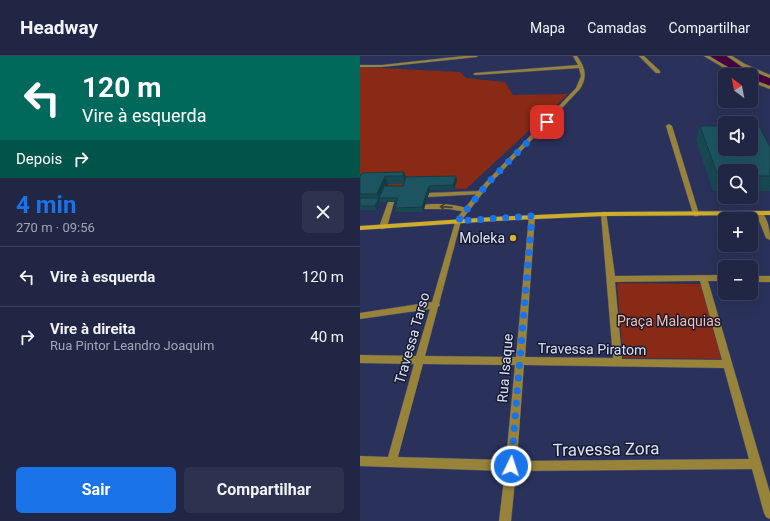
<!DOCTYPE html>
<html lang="pt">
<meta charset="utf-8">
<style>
body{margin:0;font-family:Roboto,sans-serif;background:#2d324f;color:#f1f3f6;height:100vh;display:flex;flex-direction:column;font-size:15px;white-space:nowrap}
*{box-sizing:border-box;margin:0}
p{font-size:13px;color:#a2a5b2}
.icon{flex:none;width:22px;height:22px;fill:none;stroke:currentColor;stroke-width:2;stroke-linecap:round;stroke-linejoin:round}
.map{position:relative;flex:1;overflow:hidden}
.side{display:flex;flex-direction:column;background:#202644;width:360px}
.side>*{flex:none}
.hud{background:#00695c;color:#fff;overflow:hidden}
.needle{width:26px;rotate:328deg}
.fabs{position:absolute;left:358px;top:12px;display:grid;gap:8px}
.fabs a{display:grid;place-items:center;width:40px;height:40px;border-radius:6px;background:#202644;box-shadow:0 4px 16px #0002,0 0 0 1px #3d435d;font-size:20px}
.pin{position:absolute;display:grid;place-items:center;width:34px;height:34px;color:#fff;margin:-17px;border-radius:8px;box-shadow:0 2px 6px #0006}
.me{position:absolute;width:44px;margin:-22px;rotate:4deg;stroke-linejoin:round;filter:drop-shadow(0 0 3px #0008)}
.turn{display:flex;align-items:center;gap:14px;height:84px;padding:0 16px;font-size:18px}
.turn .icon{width:52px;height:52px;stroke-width:2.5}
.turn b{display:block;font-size:28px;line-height:34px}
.then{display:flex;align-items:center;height:38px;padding:0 16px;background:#0003;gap:8px;font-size:15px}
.round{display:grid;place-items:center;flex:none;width:42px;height:42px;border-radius:6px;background:#2d324f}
.summary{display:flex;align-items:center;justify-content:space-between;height:68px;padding:0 16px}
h1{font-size:24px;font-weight:700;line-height:30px;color:#1a73e8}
.action{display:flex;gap:8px;margin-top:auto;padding:8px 16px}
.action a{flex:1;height:46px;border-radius:6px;background:#1a73e8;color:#fff;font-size:16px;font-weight:700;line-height:46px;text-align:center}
.action a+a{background:#2d324f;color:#f1f3f6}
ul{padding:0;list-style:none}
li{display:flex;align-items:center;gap:12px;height:60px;padding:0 16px;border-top:1px solid #3d435d}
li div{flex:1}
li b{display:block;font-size:15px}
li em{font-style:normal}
header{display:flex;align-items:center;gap:24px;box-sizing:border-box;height:56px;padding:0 20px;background:#202644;border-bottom:1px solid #3d435d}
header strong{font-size:19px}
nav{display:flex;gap:22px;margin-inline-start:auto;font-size:14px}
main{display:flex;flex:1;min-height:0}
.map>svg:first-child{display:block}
.green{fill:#882a15}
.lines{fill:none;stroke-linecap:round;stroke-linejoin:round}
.river{fill:#45003d;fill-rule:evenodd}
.lane-casing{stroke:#464e75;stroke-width:1}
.street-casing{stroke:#464e75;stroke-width:1}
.secondary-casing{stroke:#464e75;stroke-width:1}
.lane{fill:#978339;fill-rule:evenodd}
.street{fill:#978339;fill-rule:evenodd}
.secondary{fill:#cead27;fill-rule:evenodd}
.wall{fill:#184953;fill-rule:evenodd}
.shaded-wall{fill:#143c44}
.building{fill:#1c5561;stroke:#143c44}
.oneway{stroke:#444032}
.route{stroke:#1a73e8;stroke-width:7;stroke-dasharray:0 12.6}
.poi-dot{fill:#d6b534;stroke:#181c2e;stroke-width:1.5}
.labels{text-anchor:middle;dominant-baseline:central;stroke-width:3;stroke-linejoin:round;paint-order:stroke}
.poi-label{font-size:14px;fill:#dbe2fd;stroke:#181c2e;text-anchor:end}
.park-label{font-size:14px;fill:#f7baac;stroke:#181c2e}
.street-label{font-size:14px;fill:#dbe2fd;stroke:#181c2e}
.near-street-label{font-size:17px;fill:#dbe2fd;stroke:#181c2e}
</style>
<header>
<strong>Headway</strong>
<nav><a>Mapa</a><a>Camadas</a><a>Compartilhar</a></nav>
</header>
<main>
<section class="side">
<div class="hud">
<div class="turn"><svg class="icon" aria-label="left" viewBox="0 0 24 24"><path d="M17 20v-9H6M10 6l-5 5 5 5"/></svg><div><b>120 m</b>Vire à esquerda</div></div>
<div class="then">Depois<svg class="icon" aria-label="right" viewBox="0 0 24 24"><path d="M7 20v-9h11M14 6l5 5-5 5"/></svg></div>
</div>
<div class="summary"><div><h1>4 min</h1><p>270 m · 09:56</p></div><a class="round"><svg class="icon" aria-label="close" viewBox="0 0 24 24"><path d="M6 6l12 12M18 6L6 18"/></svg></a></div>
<ul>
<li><svg class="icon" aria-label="left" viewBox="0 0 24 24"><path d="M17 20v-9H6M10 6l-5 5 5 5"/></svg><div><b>Vire à esquerda</b></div><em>120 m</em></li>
<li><svg class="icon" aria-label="right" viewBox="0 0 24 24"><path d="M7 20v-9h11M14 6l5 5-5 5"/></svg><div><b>Vire à direita</b><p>Rua Pintor Leandro Joaquim</p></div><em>40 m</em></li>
</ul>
<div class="action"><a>Sair</a><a>Compartilhar</a></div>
</section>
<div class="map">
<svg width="410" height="465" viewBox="0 0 410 465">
<rect width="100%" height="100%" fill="#2a325b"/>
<g class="green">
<polygon points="0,11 100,16 106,22 145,26 153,39 208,38 106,133 40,132 0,146"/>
<polygon points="257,227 342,228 361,303 263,302"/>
</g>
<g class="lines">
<polygon class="river" points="351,0 369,0 388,12 410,21 410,32 391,25 391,19 378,19 354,3"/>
<g class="lane-casing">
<g id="lane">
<polygon points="309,68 312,70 339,158 338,160 334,160 333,158 306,70"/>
<polygon points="120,135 122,136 122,138 68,141 65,139 68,137"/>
<polygon points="31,144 34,146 27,171 23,173 21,173 19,171 28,146"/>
<path d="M63,149c10,-2 39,-1 46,5l-3,2 -17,-3h-24l-3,-2z"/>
</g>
</g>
<g class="street-casing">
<g id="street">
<polygon points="104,0 118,0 116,1 22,11 0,11 0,9 22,9"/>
<path d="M213,0h4c8,11 11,20 3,33l-91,96 -28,36 -22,83 1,1 -2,2 -13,49 91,1 13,-141 3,-2 3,2 -10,141 88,1 -12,-144 1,-2h4l9,64 110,-1v6h-17l62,212v26l-4,-2 -2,-4 -12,-44 -236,2 -5,50h-12l6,-50 -145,-5v-10l28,1 26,-93 -54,-1v-8l56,1 14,-47 -70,10v-6l72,-11 24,-83 29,-36 91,-95 5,-12 -2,-8 -104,7 -2,-1 2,-1 103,-8zM340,225l22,79 -100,-1 -7,-77zM63,308l92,1 -9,95 -108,-3zM164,309l200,3 25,91 -232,2z"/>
<polygon points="279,0 284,0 300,15 300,17 296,17"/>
<polygon points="344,0 349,0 381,19 376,19"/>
<polygon points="367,0 372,0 385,8 410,19 410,22 381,10"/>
<polygon points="391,23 410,30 410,33 391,26"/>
<path d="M397,155h2c9,4 11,21 11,29l-4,-2 -10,-25z"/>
<rect x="391" y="220" width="19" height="6"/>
</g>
</g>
<g class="secondary-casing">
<polygon id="secondary" points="410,155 410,159 244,160 134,165 0,174 0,170 134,161 244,156"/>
</g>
<use href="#lane" class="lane"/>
<use href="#street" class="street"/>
<use href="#secondary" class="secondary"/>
</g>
<g class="wall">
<polygon points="340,70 410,91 410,135 391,135 391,115 365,115 365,135 353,135 336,84"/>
<path d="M44,116l2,6 51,2 -3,10h-24l-7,22h-27l-1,-4 2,-6h-17l-3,8h-17v-34zM28,128h15v2h-16z"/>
</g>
<g class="shaded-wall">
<polygon points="44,116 47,124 45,128 43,120"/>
<polygon points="25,120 28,128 22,142 19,142 17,138"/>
<polygon points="96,120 97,124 94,134 93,129"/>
<polygon points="69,130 70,134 63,156 62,151"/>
<polygon points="19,142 20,146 17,154 15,150"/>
</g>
<g class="building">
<polygon points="340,70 365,70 365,93 391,93 391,70 399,70 410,91 410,120 391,120 391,115 365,115 365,120 358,120"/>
<polygon points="44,116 43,120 25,120 17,138 0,138 0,120 2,117"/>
<polygon points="96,120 93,129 69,130 62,151 35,152 38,142 19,142 24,130 43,130 46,121"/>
<polygon points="0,142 19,142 15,150 0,150"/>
</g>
<defs><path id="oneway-shaft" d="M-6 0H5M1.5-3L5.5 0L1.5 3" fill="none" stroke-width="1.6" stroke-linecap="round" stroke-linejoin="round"/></defs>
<use class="oneway" href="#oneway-shaft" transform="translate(86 151) rotate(-176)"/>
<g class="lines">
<polyline class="route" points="151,410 172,160 98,165 127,128 187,66"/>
</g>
<circle class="poi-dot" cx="153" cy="182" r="4"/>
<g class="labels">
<g class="poi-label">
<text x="145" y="182">Moleka</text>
</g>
<g class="park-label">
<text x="309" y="265">Praça Malaquias</text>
</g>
<g class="street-label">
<text transform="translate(52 282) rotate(-74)">Travessa Tarso</text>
<text transform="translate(232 293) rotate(1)">Travessa Piratom</text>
<text transform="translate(145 312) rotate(-85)">Rua Isaque</text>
</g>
<g class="near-street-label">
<text transform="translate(246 393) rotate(-1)">Travessa Zora</text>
</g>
</g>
</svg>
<div class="fabs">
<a><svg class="needle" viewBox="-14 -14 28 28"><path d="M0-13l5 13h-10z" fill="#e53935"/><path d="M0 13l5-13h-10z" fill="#a2a5b2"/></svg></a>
<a><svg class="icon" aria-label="sound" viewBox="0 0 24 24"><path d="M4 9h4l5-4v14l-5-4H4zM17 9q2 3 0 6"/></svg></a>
<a><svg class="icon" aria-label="search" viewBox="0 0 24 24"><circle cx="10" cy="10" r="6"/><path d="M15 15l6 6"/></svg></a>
<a>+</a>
<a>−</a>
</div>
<div class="pin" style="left:187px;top:66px;background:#d93025"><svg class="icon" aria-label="arrive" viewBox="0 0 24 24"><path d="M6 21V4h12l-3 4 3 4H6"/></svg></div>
<svg class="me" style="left:151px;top:410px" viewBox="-20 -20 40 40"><circle r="17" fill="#1a73e8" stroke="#fff" stroke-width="3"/><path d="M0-11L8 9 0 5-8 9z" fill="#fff"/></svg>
</div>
</main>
